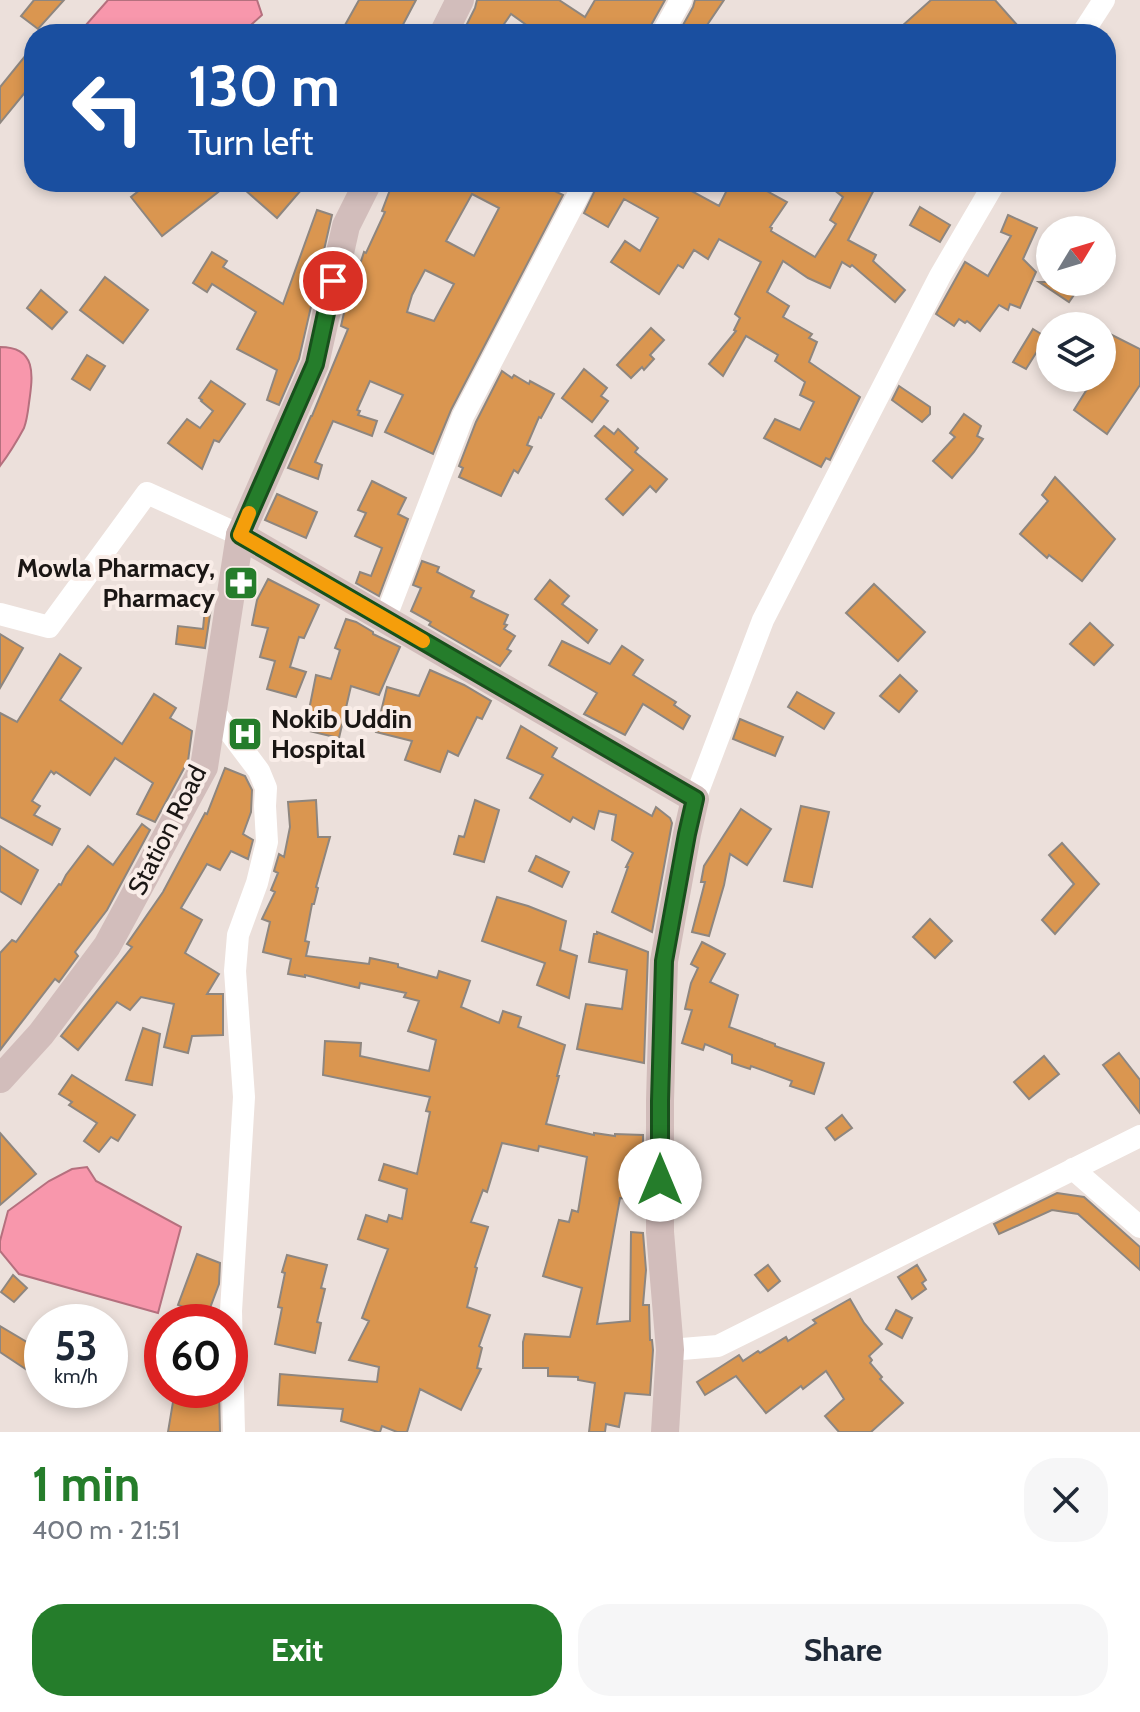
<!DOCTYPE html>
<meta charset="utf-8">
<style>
body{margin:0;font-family:Cabin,sans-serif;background:#f6f6f7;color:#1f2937;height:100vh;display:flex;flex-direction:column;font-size:30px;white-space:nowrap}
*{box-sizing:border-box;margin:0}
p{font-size:26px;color:#747a83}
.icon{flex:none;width:44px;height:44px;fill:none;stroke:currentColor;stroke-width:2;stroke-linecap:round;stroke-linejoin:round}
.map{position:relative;height:1432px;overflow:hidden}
.side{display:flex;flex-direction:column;background:#fff;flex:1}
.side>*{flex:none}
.hud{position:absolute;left:24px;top:24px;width:1092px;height:168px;border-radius:32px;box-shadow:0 4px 12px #0003;background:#1a4fa0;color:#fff;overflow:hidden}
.needle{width:52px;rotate:52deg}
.tools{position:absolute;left:1036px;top:216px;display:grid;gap:16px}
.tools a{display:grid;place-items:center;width:80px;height:80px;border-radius:50%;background:#fff;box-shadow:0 4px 12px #0003;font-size:40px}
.speed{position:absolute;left:24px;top:1304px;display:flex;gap:16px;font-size:40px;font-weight:700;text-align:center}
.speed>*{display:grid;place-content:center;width:104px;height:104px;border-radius:50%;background:#fff;box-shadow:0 4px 12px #0003;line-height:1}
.speed small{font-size:20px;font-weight:400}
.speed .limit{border:12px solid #d22;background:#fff;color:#111}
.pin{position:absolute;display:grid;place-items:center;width:68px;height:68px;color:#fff;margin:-34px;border:4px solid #fff;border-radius:50%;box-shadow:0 2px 8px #0007}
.me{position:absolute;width:88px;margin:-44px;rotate:0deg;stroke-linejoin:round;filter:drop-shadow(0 0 6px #0008)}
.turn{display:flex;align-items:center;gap:28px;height:168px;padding:0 32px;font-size:36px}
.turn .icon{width:104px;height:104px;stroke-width:2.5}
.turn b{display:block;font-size:56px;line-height:68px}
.round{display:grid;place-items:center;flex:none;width:84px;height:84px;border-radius:32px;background:#f6f6f7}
.head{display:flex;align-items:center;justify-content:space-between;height:136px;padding:0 32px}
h1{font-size:48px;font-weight:700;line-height:60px;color:#257d2b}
.action{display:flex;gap:16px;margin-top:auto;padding:16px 32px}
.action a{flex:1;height:92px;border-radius:32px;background:#257d2b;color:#fff;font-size:32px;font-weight:700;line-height:92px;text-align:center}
.action a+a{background:#f6f6f7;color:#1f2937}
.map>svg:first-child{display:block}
.water{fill:#f897ac;stroke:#b5707e;stroke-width:2}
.building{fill:#da9650;stroke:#8e867f;stroke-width:2;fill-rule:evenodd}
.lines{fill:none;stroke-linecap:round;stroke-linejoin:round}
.minor{stroke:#fff;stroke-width:22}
.major{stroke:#d2bdbb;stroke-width:28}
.route-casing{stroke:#18511c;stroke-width:20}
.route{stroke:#257d2b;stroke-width:14}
.slow{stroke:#f59e0b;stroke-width:14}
.labels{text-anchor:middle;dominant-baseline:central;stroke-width:8;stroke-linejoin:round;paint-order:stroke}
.poi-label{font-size:26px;font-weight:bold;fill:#1a1614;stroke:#f9ede8;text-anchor:end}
.street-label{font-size:26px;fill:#1a1614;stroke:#f9ede8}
</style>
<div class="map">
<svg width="1140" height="1432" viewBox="0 0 1140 1432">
<rect width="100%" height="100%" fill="#ece0db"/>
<g class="water">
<polygon points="108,0 257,0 262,15 241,34 78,34"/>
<path d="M0,347c37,0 33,28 29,56 -1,8 -2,17 -5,25 -7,13 -15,26 -24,38z"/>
<polygon points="87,1167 96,1181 181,1227 158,1313 19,1274 0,1251 0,1241 8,1211 49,1181 72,1169"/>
</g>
<g class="building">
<polygon points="34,0 64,0 38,29 21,16"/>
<polygon points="359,0 416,0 398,34 340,34"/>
<polygon points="477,0 559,0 585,17 595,0 665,0 650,27 648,34 539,34 511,14 497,34 462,34 475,8"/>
<polygon points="695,0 724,0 701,34 678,34 693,7"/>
<polygon points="931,0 995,0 1018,26 1008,34 909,34 902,26"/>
<polygon points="34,45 34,79 26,89 27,90 0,123 0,87"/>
<polygon points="150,182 231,182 162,236 131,197"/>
<polygon points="236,182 308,182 277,218"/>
<path d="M393,182h143l27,13 -112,215 -18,44 -48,-22 18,-37 -33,-14 -13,29 3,1 -2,4 19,6 -5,15 -39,-15 -18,41 7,3 -4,14 -30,-11 23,-52h1l36,-87 -7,-3 3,-13 20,-61 2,1 19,-41 -3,-1zM472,194l27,14 -25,48 -28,-15zM425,270l29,14 -20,37 -27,-9 5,-17z"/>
<polygon points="599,182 675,182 719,206 731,182 750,182 787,202 770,227 772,228 771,231 815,257 836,224 830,220 843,197 824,182 878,182 848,240 876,255 873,261 905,290 895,302 852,265 850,267 842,262 830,288 808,278 783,261 767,292 789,306 783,317 812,334 809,338 817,342 809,362 860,397 830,460 826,458 821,467 764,438 775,419 800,430 814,402 800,395 805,382 775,361 778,355 746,336 723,376 709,364 736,331 734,330 740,318 735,314 761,262 719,239 708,259 694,250 683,268 678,265 659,294 611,262 625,241 640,251 658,218 624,199 608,227 584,213"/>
<polygon points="920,207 950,225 940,242 910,225"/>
<polygon points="317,210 332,215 299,359 279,405 267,400 277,370 237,349 256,312 212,284 207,292 193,283 212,252 227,261 223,267 283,304"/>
<polygon points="1008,215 1037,228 1023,259 1036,272 1020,308 1010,304 1008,310 999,305 980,331 967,321 965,323 959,319 954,326 936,314 965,262 988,276 1011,236 1001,232"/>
<polygon points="105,277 148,310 123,343 80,310"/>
<polygon points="1039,282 1067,282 1078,289 1069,302"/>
<polygon points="41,290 67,312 52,329 27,308"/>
<polygon points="651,328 664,340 650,355 654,359 644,370 642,367 631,378 617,365"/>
<polygon points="1033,329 1046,337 1026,369 1013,362"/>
<polygon points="1102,330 1140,349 1140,385 1107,434 1074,410 1094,378 1102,378"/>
<polygon points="87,355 105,366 90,390 72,379"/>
<polygon points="584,369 607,388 601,396 608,401 592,422 562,398"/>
<polygon points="502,371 512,378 514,375 529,384 530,381 554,394 541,418 539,417 527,445 532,447 524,462 518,473 514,470 501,496 459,477 463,468 459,466 476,422"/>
<polygon points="211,381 245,404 219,442 214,440 202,469 168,443 187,419 200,428 213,411 201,401 202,400 199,398"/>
<polygon points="899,386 930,407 930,414 922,422 892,400"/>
<polygon points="964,414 981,426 977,436 983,439 974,452 952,478 933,461 955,437 950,433"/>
<polygon points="604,426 614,434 618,429 638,448 635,452 667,479 656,492 650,486 623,515 606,499 633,470 595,436"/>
<polygon points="1055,477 1115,539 1082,581 1049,555 1047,558 1020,534 1048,501 1042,495"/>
<polygon points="372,481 406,498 398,514 408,519 379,596 356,583 360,572 371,576 382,548 355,536 366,513 358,510"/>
<polygon points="277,494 317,512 306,538 265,520"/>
<polygon points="422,561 439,567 437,572 474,591 471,597 508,615 504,624 507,625 504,629 515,636 507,649 511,651 500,666 429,625 431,622 411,611 421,588 413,585"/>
<polygon points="268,579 319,605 304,638 299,637 290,667 306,672 296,697 267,689 275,661 260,657 268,628 252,625 257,600"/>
<polygon points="550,580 569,596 562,604 597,630 588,643 535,599"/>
<polygon points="874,584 925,632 898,661 846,613"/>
<polygon points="205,608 211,608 205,648 176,644 178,626 203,629"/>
<polygon points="346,619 356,622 373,632 373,634 400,647 379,695 351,686 339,738 305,730 316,675 331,679 340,650 335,648"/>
<polygon points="1090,623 1113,645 1094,665 1070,644"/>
<polygon points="0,634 23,648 0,688"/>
<polygon points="562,641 610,664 622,646 643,660 633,675 676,702 674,705 690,716 683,729 643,704 625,735 584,714 597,693 549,665"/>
<polygon points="60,654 81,668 60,700 122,744 154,694 176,708 170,718 192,731 188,761 155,822 137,814 153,783 115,758 90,795 56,772 54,774 51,771 32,801 40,806 34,815 60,829 52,845 0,817 0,713 17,722"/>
<polygon points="430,670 464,685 491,701 482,719 477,717 458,756 448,751 440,772 405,760 412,741 376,732 387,687 419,696"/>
<polygon points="900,675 917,691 899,712 880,696"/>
<polygon points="797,692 834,713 824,729 788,707"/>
<polygon points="740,719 783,737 775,756 733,739"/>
<polygon points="521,726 557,748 552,757 652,816 656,807 670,818 672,823 652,932 612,912 628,867 626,867 633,853 612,840 616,815 599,811 594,829 573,817 570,822 530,798 543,775 507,758"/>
<polygon points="225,768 245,776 252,790 251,812 243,834 253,840 248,859 231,851 220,870 207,864 181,908 202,920 185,953 219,974 207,994 223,994 223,1035 192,1036 188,1053 164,1047 174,1004 141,997 130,1010 117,1002 78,1050 61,1036 132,947 127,944 163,892 205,813 207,814"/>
<polygon points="316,800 318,837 330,837 316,887 318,888 314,904 312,904 305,941 309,942 306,956 369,964 370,958 398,964 398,967 437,978 439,971 470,981 461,1007 499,1023 503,1011 521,1017 518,1027 565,1045 557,1076 559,1076 546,1124 594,1135 594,1133 615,1136 615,1134 643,1135 643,1200 620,1198 597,1324 630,1321 631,1232 643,1233 646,1270 643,1305 649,1305 650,1340 652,1340 653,1350 650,1395 625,1393 619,1427 606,1424 605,1432 589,1432 595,1383 578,1380 578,1377 548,1376 548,1368 523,1368 523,1342 525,1334 570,1337 582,1288 543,1276 559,1220 569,1222 572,1210 578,1212 587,1157 539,1146 538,1151 502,1143 487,1192 483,1190 471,1222 488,1227 475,1267 477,1268 467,1307 490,1315 479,1346 482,1348 477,1368 481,1369 461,1410 420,1389 407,1432 397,1432 382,1426 380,1432 378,1432 341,1421 343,1409 278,1405 280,1374 377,1382 379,1367 349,1360 369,1321 362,1318 388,1249 358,1239 366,1215 387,1222 389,1215 402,1219 407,1189 379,1180 384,1164 417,1174 430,1112 426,1111 430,1097 323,1075 325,1041 361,1043 360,1056 429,1071 436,1040 408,1031 419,1001 404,997 406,993 360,983 359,988 305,975 305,977 288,974 291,959 263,952 270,922 262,919 275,892 271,890 278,873 274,871 279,854 284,857 290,827 288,802"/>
<polygon points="475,800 499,810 484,862 454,854 459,836 464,837"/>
<polygon points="801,806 829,812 812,887 784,881"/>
<polygon points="741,809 771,829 747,865 730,854 724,885 709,936 692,932 705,882 701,882 704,866"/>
<polygon points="142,824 150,830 107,910 75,952 78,956 59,982 55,979 0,1050 0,953 12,940 16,942 59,884 61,885 66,875 88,846 113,865"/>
<polygon points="1062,843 1099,884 1055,934 1042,920 1074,884 1049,855"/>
<polygon points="0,846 38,870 21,904 0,891"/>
<polygon points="536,856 569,872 562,887 529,871"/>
<polygon points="497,897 528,906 566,921 560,950 577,956 569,998 537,985 545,963 482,941"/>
<polygon points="930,919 952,941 935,958 913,937"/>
<polygon points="597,932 648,952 644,1063 577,1049 586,1004 622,1009 627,970 589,962 594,934 597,934"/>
<polygon points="702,942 725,954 710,982 738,995 729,1027 775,1044 775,1046 824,1063 814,1094 790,1086 792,1081 751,1066 750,1069 732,1063 732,1055 705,1044 703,1050 682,1043 692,1010 685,1009 691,983 698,968 691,964"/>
<polygon points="143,1028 160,1034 152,1085 126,1080"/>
<polygon points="1119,1053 1140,1080 1140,1113 1103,1065"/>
<polygon points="1044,1056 1059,1074 1029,1099 1014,1082"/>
<polygon points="72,1075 135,1115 118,1141 111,1137 99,1152 84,1141 97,1123 69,1105 72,1102 59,1094"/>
<polygon points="842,1115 852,1128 835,1140 826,1128"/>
<polygon points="0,1133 36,1174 0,1205"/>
<polygon points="1057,1193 1084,1197 1140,1247 1140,1270 1078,1214 1052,1210 999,1234 994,1224"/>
<polygon points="197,1254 220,1263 219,1284 207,1316 178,1305"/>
<polygon points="287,1255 327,1265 321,1288 325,1289 317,1322 321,1323 315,1353 275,1344 282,1308 278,1307 285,1273 282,1272"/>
<polygon points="768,1265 780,1281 768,1291 755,1275"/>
<polygon points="917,1265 926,1280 922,1283 926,1289 912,1299 898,1277"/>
<polygon points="13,1275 27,1288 14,1302 1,1292"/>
<polygon points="850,1299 864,1323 882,1344 869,1356 872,1360 870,1363 882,1377 880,1379 903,1403 871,1432 839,1432 825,1416 844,1399 826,1371 803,1389 801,1386 766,1413 736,1376 705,1395 697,1382 739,1355 743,1361 758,1351 760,1353 786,1337 788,1341 816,1323 813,1320"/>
<polygon points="896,1310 912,1318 902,1338 886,1329"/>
<polygon points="0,1326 42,1351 42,1380 0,1352"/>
<polygon points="175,1390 219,1390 220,1432 168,1432"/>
</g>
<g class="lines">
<g class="minor">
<polyline points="662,34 681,0"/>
<polyline points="1082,34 1104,0"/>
<polyline points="0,614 49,627 147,493 240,535"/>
<polyline points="385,619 463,416 585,182"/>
<polyline points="213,710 259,771 266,788 265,806 267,842 257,883 238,935 235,971 244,1097 231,1311 234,1432"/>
<polyline points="695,799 763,620 940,276 995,182"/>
<polyline points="1073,1169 1140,1227"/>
<polyline points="670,1350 718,1346 1140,1136"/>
</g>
<g class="major">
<polyline points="443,34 460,0"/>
<polyline points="240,535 695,799 687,834 664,961 660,1101 660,1232 670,1350 665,1432"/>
<polyline points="0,1079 41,1034 107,946 204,767 240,535 315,364 346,226 368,182"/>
</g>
</g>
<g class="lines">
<g class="route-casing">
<polyline id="route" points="333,281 315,364 240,535 695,799 687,834 664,961 660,1101 660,1180"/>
</g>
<use href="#route" class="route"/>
<polyline class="slow" points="249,513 240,535 423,641"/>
</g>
<defs>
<g id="pharmacy-square" transform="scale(1.8)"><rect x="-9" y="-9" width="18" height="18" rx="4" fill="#257d2b" stroke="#f9ede8"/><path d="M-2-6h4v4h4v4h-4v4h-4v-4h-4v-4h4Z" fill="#fff"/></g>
<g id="hospital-square" transform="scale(1.8)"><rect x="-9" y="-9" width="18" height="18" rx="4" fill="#257d2b" stroke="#f9ede8"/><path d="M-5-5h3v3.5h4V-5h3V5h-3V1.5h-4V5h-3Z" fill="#fff"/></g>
</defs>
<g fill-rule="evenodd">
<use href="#pharmacy-square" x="241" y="583"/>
<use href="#hospital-square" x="245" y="734"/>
</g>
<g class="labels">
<g class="poi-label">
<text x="215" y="568">Mowla Pharmacy,<tspan x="215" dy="30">Pharmacy</tspan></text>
<text x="271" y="719" text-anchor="start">Nokib Uddin<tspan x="271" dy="30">Hospital</tspan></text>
</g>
<g class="street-label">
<text transform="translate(167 830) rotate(-63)">Station Road</text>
</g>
</g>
</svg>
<div class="tools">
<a><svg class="needle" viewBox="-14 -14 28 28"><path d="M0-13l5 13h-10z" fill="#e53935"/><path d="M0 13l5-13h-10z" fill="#747a83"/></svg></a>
<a><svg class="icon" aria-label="layers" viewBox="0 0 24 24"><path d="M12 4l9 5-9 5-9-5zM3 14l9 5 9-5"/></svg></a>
</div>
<div class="speed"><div>53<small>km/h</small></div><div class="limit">60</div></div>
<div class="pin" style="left:333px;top:281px;background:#d93025"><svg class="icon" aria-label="arrive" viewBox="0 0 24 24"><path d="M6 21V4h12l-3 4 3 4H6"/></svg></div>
<svg class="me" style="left:660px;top:1180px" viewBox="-20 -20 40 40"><circle r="19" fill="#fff"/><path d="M0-13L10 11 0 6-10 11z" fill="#257d2b"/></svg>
<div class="hud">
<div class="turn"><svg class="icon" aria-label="left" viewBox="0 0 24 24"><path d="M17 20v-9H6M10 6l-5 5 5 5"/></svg><div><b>130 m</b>Turn left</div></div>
</div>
</div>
<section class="side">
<div class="head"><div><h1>1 min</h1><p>400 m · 21:51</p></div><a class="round"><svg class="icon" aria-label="close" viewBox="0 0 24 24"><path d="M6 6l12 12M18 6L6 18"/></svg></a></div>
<div class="action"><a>Exit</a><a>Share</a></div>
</section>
